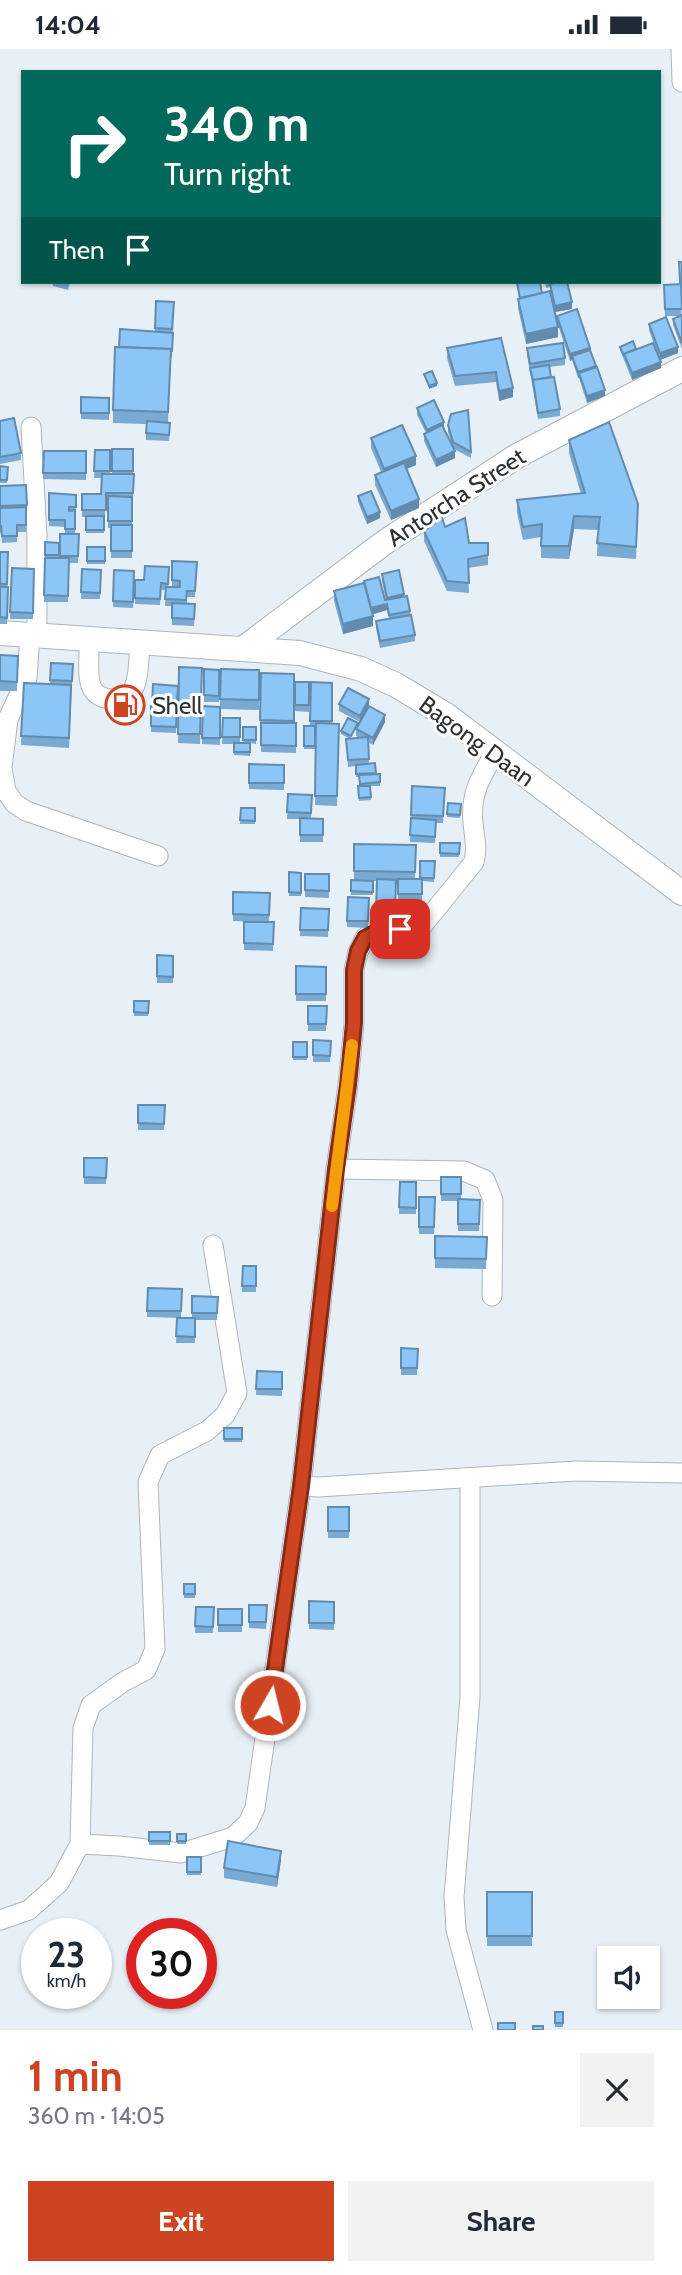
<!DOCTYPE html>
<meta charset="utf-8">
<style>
body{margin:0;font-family:Cabin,sans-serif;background:#f2f2f3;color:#1f2937;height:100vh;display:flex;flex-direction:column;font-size:26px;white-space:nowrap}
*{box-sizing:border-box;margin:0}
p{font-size:23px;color:#747a83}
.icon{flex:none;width:38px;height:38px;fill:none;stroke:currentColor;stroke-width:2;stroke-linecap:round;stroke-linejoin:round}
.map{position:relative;height:1981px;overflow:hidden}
.sheet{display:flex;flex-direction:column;background:#fff;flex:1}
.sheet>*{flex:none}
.banner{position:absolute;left:21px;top:21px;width:640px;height:214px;border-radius:0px;box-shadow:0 2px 5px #0004;background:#00695c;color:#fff;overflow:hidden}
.buttons{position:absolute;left:597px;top:1897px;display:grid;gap:14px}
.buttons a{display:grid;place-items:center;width:63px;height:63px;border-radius:0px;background:#fff;box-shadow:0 2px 5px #0004;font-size:35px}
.speed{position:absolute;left:21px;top:1869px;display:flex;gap:14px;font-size:35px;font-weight:700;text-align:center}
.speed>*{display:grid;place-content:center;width:91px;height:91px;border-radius:50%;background:#fff;box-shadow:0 2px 5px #0004;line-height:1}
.speed small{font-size:18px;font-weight:400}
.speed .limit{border:10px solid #d22;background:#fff;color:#111}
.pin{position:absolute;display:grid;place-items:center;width:60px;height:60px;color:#fff;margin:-30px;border-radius:14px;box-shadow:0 4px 10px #0006}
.me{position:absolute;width:77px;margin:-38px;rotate:8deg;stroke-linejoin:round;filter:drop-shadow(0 0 5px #0008)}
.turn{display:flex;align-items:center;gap:24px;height:147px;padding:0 28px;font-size:32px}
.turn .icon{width:91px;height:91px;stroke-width:2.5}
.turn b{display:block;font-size:49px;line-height:60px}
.then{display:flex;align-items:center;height:66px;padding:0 28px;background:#0003;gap:14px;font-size:26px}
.round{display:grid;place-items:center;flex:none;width:74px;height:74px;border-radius:0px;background:#f2f2f3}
.overview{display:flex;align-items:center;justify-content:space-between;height:119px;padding:0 28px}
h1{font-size:42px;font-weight:700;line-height:52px;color:#ce4422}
.button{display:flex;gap:14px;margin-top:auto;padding:14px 28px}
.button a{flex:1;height:80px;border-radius:0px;background:#ce4422;color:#fff;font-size:28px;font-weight:700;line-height:80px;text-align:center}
.button a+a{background:#f2f2f3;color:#1f2937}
.status{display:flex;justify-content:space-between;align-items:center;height:49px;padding:0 35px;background:#fff;direction:ltr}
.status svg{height:19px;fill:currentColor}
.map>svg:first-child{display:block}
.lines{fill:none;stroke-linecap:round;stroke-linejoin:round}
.minor-casing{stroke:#aeb5bc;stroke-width:21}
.major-casing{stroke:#aeb5bc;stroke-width:26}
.minor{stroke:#fff;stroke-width:19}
.major{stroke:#fff;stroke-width:24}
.wall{fill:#78aad4}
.shaded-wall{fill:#628bad}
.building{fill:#8cc6f7;stroke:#628bad;stroke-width:2}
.route-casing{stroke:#862c16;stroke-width:18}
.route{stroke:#ce4422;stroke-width:12}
.slow{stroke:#f59e0b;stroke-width:12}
.labels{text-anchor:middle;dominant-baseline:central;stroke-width:6;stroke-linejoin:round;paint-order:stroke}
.street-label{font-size:24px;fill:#2e3133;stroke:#fff}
.poi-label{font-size:24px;fill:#2e3133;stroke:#fff;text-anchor:start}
</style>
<div class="status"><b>14:04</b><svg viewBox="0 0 49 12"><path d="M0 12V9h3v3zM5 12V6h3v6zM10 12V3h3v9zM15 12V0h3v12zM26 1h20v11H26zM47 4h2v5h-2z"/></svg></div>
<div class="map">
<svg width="682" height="1981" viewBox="0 0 682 1981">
<rect width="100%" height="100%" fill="#e8f0f7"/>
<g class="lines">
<g class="minor-casing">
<g id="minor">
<polyline points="681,0 682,33"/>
<polyline points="31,378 37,487 37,588"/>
<polyline points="30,587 27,629 8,670 2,719 6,742 14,754 26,762 158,807"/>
<path d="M89,591c1,13 -3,36 3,48 4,8 11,10 18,11 32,7 28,-36 30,-57"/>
<polyline points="336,1120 464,1122 485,1131 493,1151 492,1247"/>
<polyline points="470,1430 470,1648 454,1848 456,1881 483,1981"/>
<polyline points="301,1437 318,1438 576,1422 682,1424"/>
<path d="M80,1795l39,2 62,7 52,-16 15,-14 7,-15 46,-322 35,-317 12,-84 6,-62v-53l4,-18 7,-14 9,-6 49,-7 51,-63c4,-15 0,-25 -1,-40 -3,-28 8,-46 22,-69"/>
<polyline points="0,1871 29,1861 59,1834 80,1795 83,1679 91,1656 123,1633 146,1621 155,1600 148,1433 160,1406 207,1382 225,1366 237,1344 213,1196"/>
</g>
</g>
<g class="major-casing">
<g id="major">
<polyline points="0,584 300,604 361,620 396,636 446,666 682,844"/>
<polyline points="244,599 385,493 517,407 682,320"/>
</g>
</g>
<use href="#minor" class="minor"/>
<use href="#major" class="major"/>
</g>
<g class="wall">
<polygon points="679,213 682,213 682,246 681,239 682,300 673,276 673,270 681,267 665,267 664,236 680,235"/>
<polygon points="53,233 70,233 68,241 53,237"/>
<polygon points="545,233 567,233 572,260 555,263 550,238 546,239"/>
<polygon points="517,234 542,244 558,288 526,295 518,259 519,249"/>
<polygon points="174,253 173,290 172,308 171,308 168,374 170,374 169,392 146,391 146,375 113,374 113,361 119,298 155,282 155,279"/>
<polygon points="557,267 590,301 605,347 587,354 579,329 578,329 572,311 570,312 557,273"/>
<polygon points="649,275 678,304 660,311 661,319 632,331 620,301 620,298 636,300 655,298 649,281"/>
<polygon points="501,289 513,348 499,352 496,333 455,337 447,309 447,299"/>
<polygon points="527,299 565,309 565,316 549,318 551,328 560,360 560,367 538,370 527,306"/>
<polygon points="81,348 109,349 109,371 81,370"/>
<polygon points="417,359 444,380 452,397 448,383 448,376 471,403 471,409 454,400 455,409 436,418 424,392 424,385 426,384 417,366"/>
<polygon points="0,372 21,404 21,411 0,415"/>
<polygon points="371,389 416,416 406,420 419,459 391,471 375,436 375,426 381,423 371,399"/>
<polygon points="569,391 638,468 636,510 597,507 598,481 574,480 569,510 541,509 541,488 523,491 517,464 517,451 581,445 569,404"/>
<polygon points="112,400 133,400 133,451 132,451 132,509 111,509 111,479 108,479 108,450 106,450 104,484 86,484 86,468 82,468 82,445 101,445 102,429 94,429 95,401 110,401 110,425 112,425"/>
<polygon points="44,402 86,402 86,431 43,430"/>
<polygon points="0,417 8,418 7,434 0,434"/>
<polygon points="0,437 27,456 26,483 17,483 17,493 2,494 1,484 0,484"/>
<polygon points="49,444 76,446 75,485 79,485 78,514 69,514 68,553 44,553 45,493 59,494 59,509 60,509 60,485 65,485 65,478 49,477"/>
<polygon points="358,447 380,469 367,475 358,453"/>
<polygon points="424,482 469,494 488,494 488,516 468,519 469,544 447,542 424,492"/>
<rect x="87" y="498" width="18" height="17"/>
<polygon points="0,503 8,503 7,575 0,575"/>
<polygon points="172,512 197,513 195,548 187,548 187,555 195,555 194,577 172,576 172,557 165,557 166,541 161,541 160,556 135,555 135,531 144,531 169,518 168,538 172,538"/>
<polygon points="12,519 34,520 33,570 10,570"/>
<polygon points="82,520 101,521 100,550 81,550"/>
<polygon points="114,521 134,522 133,559 113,558"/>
<polygon points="382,525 404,547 410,562 415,586 415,592 380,599 376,579 376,572 389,570 387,561 372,565 373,577 343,585 334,552 334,542 386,551 382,532"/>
<polygon points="0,606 18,607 17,642 0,642"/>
<polygon points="51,614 73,615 69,699 21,696 24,634 50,635"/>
<polygon points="179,618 202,619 200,695 178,694"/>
<polygon points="204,620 219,621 219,653 204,653"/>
<polygon points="221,620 259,621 259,661 220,660 220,696 202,695 202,689 220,658"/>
<polygon points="294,625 294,674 296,674 296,704 261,703 261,678 260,678 260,671"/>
<polygon points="295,633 309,633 309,663 295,662"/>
<polygon points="311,633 332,634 332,675 339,675 337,757 315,756 316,678 315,678 315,700 304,700 304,677 310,677"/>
<polygon points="153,635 178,637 176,684 151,683"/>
<polygon points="339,655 369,658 385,673 373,696 368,693 369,715 375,714 376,725 380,733 380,737 370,737 371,751 359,752 359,728 356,728 356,717 348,718 346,690 350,690 341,685 341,682 348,669 351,690 360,689 356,687 356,680 360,673 339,662"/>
<polygon points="223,669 240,669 240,694 243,694 243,678 256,678 256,695 250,694 250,707 234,706 234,695 222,695"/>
<polygon points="284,716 284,741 249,740 249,734"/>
<polygon points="412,737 445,739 443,774 436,774 435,794 410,793"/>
<polygon points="288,745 312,746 311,769 323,770 323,793 300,793 300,770 287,770"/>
<polygon points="448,754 461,755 460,769 447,768"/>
<polygon points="241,759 255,759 255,775 240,775"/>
<polygon points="440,794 460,794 459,808 440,808"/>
<polygon points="354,795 416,796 415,830 420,830 435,812 434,833 422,832 422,852 398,851 398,833 396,833 395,869 376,869 376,832 373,832 373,846 351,846 351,831 354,831"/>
<polygon points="289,823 301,824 301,847 289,847"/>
<polygon points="305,825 329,825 329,849 305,848"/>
<polygon points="233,843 270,844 269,873 233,872"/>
<polygon points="369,849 368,879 347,878 347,872"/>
<polygon points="420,853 419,877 401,877 401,870"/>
<polygon points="301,859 329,860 328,888 300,887"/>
<polygon points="274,873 273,902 244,901 244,894"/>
<polygon points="157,906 173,907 173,934 157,934"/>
<polygon points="296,917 326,918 326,952 296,952"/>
<polygon points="134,952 149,952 148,967 134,967"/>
<polygon points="308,957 327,957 326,982 308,982"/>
<polygon points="313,991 331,992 330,1013 313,1013"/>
<rect x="293" y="993" width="14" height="18"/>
<polygon points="138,1056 165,1056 164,1081 138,1081"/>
<polygon points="84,1109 107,1109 106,1135 84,1135"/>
<polygon points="441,1128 461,1128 461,1150 480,1151 479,1182 458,1182 458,1152 441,1152"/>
<polygon points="416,1133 416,1165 399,1165 399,1158"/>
<polygon points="419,1148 435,1148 434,1185 419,1185"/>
<polygon points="435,1187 487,1188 486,1220 435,1219"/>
<polygon points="243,1217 256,1217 256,1243 242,1243"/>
<polygon points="148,1239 182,1240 181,1269 147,1268"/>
<polygon points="192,1247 218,1248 217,1271 195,1271 195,1294 176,1294 177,1269 192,1269"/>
<polygon points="418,1300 417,1326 401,1326 401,1319"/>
<polygon points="257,1322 282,1323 282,1347 256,1346"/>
<rect x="224" y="1379" width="18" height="14"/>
<polygon points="349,1458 349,1489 328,1489 328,1482"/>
<rect x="184" y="1535" width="11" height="14"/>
<polygon points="309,1552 334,1553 334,1581 309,1580"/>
<polygon points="249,1556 267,1556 266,1580 249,1579"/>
<polygon points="196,1558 214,1558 213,1584 195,1584"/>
<polygon points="242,1560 242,1583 218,1583 218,1576"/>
<rect x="149" y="1783" width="21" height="13"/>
<rect x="177" y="1785" width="9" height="10"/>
<rect x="187" y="1808" width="14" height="18"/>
<polygon points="281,1811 277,1838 224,1829 224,1819"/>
<rect x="487" y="1843" width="45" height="54"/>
<rect x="555" y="1963" width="8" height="15"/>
</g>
<g class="shaded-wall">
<polygon points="572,253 572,260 555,263 555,257"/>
<polygon points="558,278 558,288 526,295 526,285"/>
<polygon points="678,298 678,304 660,311 660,304"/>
<polygon points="590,299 590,305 572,307 572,311 570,312 570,305"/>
<polygon points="661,313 661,319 632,331 632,324"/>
<polygon points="596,317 596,323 579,324 579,329 578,329 578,323"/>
<polygon points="437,334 437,337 429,340 429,337"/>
<polygon points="513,339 513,348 499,352 499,342"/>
<polygon points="605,341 605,347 587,354 587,347"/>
<polygon points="444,373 444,379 427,388 427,381"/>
<polygon points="455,402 455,409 436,418 436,411"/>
<polygon points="416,407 416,416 384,430 384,420"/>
<polygon points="419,450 419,459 391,471 391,462"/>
<polygon points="380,463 380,469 367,475 367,468"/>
<polygon points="574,467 574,480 569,510 569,497"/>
<polygon points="404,545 404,551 387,555 387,549"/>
<polygon points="387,555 387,561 371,566 371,559"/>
<polygon points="373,567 373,577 343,585 343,575"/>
<polygon points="369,650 369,657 360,673 360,667"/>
<polygon points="385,666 385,673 373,696 373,689"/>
<polygon points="281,1802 281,1811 277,1838 277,1828"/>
</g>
<g class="building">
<polygon points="679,213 682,213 682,233 680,233"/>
<polygon points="525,233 540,233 542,244 520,249 517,234"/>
<polygon points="559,233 567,233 572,253 555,257 550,235"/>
<polygon points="681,235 682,260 665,260 664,236"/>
<polygon points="550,242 558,278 526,285 518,250"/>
<polygon points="156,252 174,253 172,280 155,279"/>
<polygon points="577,260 590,299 570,305 557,267"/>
<polygon points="682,266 682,294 673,270"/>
<polygon points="666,268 678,298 660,304 649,275"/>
<polygon points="120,280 173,284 172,302 171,302 171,300 119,298"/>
<polygon points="501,289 513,339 499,342 496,323 455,327 447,299"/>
<polygon points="633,292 636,300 624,305 625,307 624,307 620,298"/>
<polygon points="563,294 565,309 530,315 527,299"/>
<polygon points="653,294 661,313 632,324 624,305"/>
<polygon points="115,298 171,300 168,363 113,361"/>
<polygon points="590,301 596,317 578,323 572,307"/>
<polygon points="549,316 551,328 533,331 530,319"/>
<polygon points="597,318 605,341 587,347 579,324"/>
<polygon points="432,322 437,334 429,337 424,325"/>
<polygon points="554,328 560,360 538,364 533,331"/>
<polygon points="81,348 109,349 109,364 81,364"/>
<polygon points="434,351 444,373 427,381 417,359"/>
<polygon points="468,361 471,403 453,393 448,376 451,365"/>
<polygon points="14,369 21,404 0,408 0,372"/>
<polygon points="147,372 170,374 169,386 146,384"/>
<polygon points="609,373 638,455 636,498 597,494 600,468 574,467 569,497 541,497 542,475 523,478 517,451 585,444 569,391"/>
<polygon points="402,376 416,407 384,420 371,389"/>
<polygon points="442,376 455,402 436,411 424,385"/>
<rect x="112" y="400" width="21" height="22"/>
<polygon points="95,401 110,401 110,422 94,422"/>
<polygon points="44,402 86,402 86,424 43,424"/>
<polygon points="404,414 419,450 391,462 375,426"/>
<polygon points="0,417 8,418 7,431 0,431"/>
<polygon points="102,425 134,425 133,444 106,444 106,461 82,461 82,445 101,445"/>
<polygon points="26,436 27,456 0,457 0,437"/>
<polygon points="371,442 380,463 367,468 358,447"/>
<polygon points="49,444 76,446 76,458 69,458 69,462 75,461 75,480 65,480 65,471 49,471"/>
<polygon points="108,447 132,448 132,472 108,472"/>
<polygon points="26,458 26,476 17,476 17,487 2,487 1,477 0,477 0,459"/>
<rect x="86" y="467" width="18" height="14"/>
<polygon points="442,469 445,478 465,469 469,494 488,494 488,506 468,510 469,534 447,532 424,482"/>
<rect x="111" y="476" width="21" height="26"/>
<polygon points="60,485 79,485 78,507 60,507"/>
<polygon points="45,493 59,494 59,506 45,506"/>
<rect x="87" y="498" width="18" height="14"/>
<polygon points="0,503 8,503 7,535 0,535"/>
<polygon points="45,509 69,509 68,547 44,546"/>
<polygon points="172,512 197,513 195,542 187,542 186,551 165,550 166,538 180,538 180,532 172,531"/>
<polygon points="145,517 169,518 168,535 161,534 160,550 135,549 135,531 144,531"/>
<polygon points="12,519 34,520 33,564 10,563"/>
<polygon points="82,520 101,521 100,544 81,543"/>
<polygon points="114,521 134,522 133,553 113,552"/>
<polygon points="399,521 404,545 387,549 382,525"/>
<polygon points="379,528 385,551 407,547 410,562 389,566 387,555 371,559 364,532"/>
<polygon points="364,534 373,567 343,575 334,542"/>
<polygon points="0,538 8,538 7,569 0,568"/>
<polygon points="172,554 195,555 194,570 172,569"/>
<polygon points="411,566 415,586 380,592 376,572"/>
<polygon points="0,606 18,607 17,633 0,632"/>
<polygon points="51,614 73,615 72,632 50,631"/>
<polygon points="179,618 202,619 200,685 178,685"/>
<polygon points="204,620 219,621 219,647 204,646"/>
<polygon points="221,620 259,621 259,651 220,650"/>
<polygon points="261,624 294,625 294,672 260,671"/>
<rect x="295" y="633" width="14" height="23"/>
<polygon points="311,633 332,634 332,672 310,672"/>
<polygon points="24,634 71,636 69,689 21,687"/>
<polygon points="153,635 178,637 177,656 152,655"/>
<polygon points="348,639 369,650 360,667 339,655"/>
<polygon points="151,657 177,658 176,678 151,677"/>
<polygon points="203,657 220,658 220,689 202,689"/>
<polygon points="369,657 385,666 373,689 356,680"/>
<polygon points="223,669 240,669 240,688 222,688"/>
<polygon points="348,669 358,674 351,687 341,682"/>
<polygon points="261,674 296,674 296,697 261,696"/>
<polygon points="316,674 339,675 337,747 315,747"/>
<rect x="304" y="677" width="11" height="20"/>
<rect x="243" y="678" width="13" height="13"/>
<polygon points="368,688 369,710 348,711 346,690"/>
<rect x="234" y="694" width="16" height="9"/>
<polygon points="375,714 376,724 356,725 356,716"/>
<polygon points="249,715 284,716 284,734 249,734"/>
<polygon points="380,725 380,733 360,735 359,726"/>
<polygon points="358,737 370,737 371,748 359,749"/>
<polygon points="412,737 445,739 443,767 411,766"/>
<polygon points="288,745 312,746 311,764 287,763"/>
<polygon points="448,754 461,755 460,766 447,765"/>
<polygon points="241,759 255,759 255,772 240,771"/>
<polygon points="300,769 323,770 323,786 300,786"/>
<polygon points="411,769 436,771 435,788 410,786"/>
<polygon points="440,794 460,794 459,805 440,804"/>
<polygon points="354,795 416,796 415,823 354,822"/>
<polygon points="420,812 435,812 434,829 420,829"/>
<polygon points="289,823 301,824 301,844 289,843"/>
<polygon points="305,825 329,825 329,842 305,841"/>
<polygon points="377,830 396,831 395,862 376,862"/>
<rect x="398" y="830" width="24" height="15"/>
<polygon points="351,831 373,832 373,843 351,842"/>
<polygon points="233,843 270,844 269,866 233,865"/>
<polygon points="348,848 369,849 368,872 347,872"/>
<polygon points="401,852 420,853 419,870 401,870"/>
<polygon points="301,859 329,860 328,881 300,881"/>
<polygon points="244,873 274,873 273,895 244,894"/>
<polygon points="157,906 173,907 173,928 157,927"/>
<polygon points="296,917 326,918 326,945 296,945"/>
<polygon points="134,952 149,952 148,964 134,963"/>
<polygon points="308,957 327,957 326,975 308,975"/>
<polygon points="313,991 331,992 330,1007 313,1006"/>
<rect x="293" y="993" width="14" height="15"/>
<polygon points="138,1056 165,1056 164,1075 138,1074"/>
<polygon points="84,1109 107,1109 106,1129 84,1128"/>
<rect x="441" y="1128" width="20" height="17"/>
<polygon points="400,1133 416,1133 416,1159 399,1158"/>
<polygon points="419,1148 435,1148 434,1178 419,1178"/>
<polygon points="458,1150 480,1151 479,1175 458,1175"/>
<polygon points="435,1187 487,1188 486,1210 435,1209"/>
<polygon points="243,1217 256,1217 256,1237 242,1237"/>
<polygon points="148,1239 182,1240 181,1262 147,1262"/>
<polygon points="192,1247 218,1248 217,1264 192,1264"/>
<polygon points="177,1269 195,1269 195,1288 176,1287"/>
<polygon points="401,1299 418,1300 417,1319 401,1319"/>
<polygon points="257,1322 282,1323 282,1340 256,1340"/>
<rect x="224" y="1379" width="18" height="11"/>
<rect x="328" y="1458" width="21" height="24"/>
<rect x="184" y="1535" width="11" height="10"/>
<polygon points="309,1552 334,1553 334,1574 309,1574"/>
<polygon points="249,1556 267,1556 266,1573 249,1573"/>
<polygon points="196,1558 214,1558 213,1578 195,1577"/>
<rect x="218" y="1560" width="24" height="16"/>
<rect x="149" y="1783" width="21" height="9"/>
<rect x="177" y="1785" width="9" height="7"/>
<polygon points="228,1792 281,1802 277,1828 224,1819"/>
<rect x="187" y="1808" width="14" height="15"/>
<rect x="487" y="1843" width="45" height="44"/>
<rect x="555" y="1963" width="8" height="11"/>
<rect x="498" y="1974" width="17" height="7"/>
<rect x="533" y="1977" width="10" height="4"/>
</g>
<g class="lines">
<g class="route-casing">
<polyline id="route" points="270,1656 301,1437 336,1120 348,1036 354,974 354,921 358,902 365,889 374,884 400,880"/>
</g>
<use href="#route" class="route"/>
<polyline class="slow" points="332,1157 352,996"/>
</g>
<defs>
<g id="fuel-ring" transform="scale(2.0125)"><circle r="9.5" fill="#fff" stroke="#ce4422" stroke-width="1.5"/><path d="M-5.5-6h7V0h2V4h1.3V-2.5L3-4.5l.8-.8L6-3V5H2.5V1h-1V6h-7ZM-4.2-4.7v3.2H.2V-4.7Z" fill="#ce4422"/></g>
</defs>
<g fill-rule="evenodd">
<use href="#fuel-ring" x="125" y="656"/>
</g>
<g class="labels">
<g class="street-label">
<text transform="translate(456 448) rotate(-33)">Antorcha Street</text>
<text transform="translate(477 692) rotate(36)">Bagong Daan</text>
</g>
<g class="poi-label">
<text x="152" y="656">Shell</text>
</g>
</g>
</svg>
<div class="buttons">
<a><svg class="icon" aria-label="sound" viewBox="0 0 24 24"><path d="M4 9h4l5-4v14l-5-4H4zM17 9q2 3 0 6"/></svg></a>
</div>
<div class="speed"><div>23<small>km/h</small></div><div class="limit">30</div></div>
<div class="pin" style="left:400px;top:880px;background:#d93025"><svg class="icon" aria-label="arrive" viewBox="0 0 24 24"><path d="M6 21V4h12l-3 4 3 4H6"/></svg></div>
<svg class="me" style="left:270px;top:1656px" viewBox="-20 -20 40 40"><circle r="17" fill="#ce4422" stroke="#fff" stroke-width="3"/><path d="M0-11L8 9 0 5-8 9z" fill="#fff"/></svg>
<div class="banner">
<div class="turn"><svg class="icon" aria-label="right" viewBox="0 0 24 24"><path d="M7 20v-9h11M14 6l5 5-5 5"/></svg><div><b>340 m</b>Turn right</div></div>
<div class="then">Then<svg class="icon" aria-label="arrive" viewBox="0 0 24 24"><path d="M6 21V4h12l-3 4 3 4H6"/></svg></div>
</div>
</div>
<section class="sheet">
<div class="overview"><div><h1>1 min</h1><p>360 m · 14:05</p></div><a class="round"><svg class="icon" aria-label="close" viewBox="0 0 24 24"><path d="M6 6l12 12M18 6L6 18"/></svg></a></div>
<div class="button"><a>Exit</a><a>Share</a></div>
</section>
